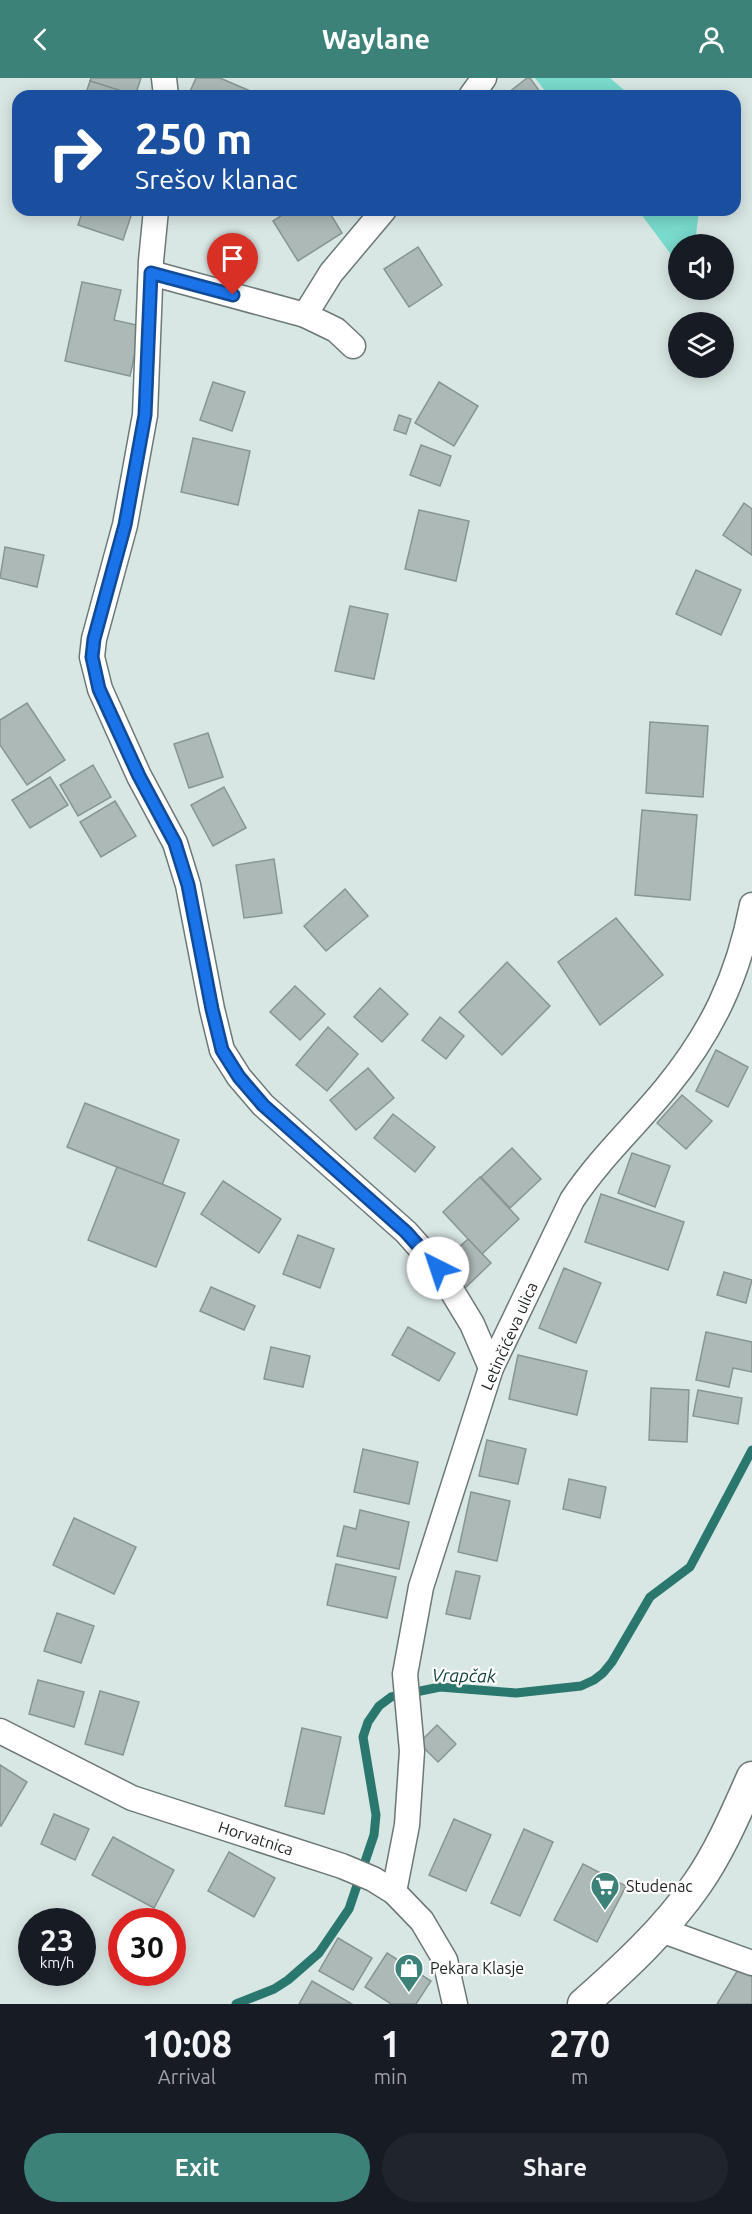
<!DOCTYPE html>
<meta charset="utf-8">
<style>
body{margin:0;font-family:Ubuntu,sans-serif;background:#20242c;color:#f1f3f6;height:100vh;display:flex;flex-direction:column;font-size:22px;white-space:nowrap}
*{box-sizing:border-box;margin:0}
p{font-size:20px;color:#9ea1a6}
.icon{flex:none;width:33px;height:33px;fill:none;stroke:currentColor;stroke-width:2;stroke-linecap:round;stroke-linejoin:round}
.map{position:relative;height:1926px;overflow:hidden}
.drawer{display:flex;flex-direction:column;background:#171b24;flex:1}
.drawer>*{flex:none}
.hud{position:absolute;left:12px;top:12px;width:729px;height:126px;border-radius:18px;box-shadow:0 3px 15px #0003;background:#1a4fa0;color:#fff;overflow:hidden}
.buttons{position:absolute;left:668px;top:156px;display:grid;gap:12px}
.buttons a{display:grid;place-items:center;width:66px;height:66px;border-radius:50%;background:#171b24;box-shadow:0 3px 15px #0003;font-size:30px}
.speed{position:absolute;left:18px;top:1830px;display:flex;gap:12px;font-size:30px;font-weight:700;text-align:center}
.speed>*{display:grid;place-content:center;width:78px;height:78px;border-radius:50%;background:#171b24;box-shadow:0 3px 15px #0003;line-height:1}
.speed small{font-size:15px;font-weight:400}
.speed .limit{border:9px solid #d22;background:#fff;color:#111}
.pin{position:absolute;display:grid;place-items:center;width:51px;height:51px;color:#fff;margin:-62px -26px;border-radius:50% 50% 50% 0;rotate:-45deg;box-shadow:0 0 6px #0007}
.pin .icon{rotate:45deg}
.me{position:absolute;width:66px;margin:-33px;rotate:319deg;stroke-linejoin:round;filter:drop-shadow(0 0 4px #0008)}
.turn{display:flex;align-items:center;gap:21px;height:126px;padding:0 24px;font-size:27px}
.turn .icon{width:78px;height:78px;stroke-width:2.5}
.turn b{display:block;font-size:42px;line-height:51px}
.eta{display:flex;justify-content:space-evenly;align-items:center;height:102px;text-align:center}
.eta b{font-size:36px;font-weight:700;line-height:42px}
.button{display:flex;gap:12px;margin-top:auto;padding:12px 24px}
.button a{flex:1;height:69px;border-radius:36px;background:#3c8278;color:#fff;font-size:24px;font-weight:700;line-height:69px;text-align:center}
.button a+a{background:#20242c;color:#f1f3f6}
header{display:flex;justify-content:space-between;align-items:center;height:78px;padding:0 24px;background:#3c8278;color:#fff;font-size:27px;font-weight:700}
.map>svg:first-child{display:block}
.green{fill:#79dbcd}
.lines{fill:none;stroke-linecap:round;stroke-linejoin:round}
.stream{stroke:#2a776e;stroke-width:9}
.building{fill:#acb9b6;stroke:#899593;stroke-width:1.5}
.minor-casing{stroke:#6c7876;stroke-width:27}
.tertiary-casing{stroke:#6c7876;stroke-width:33}
.minor{stroke:#fff;stroke-width:24}
.tertiary{stroke:#fff;stroke-width:30}
.route-casing{stroke:#114b97;stroke-width:15}
.route{stroke:#1a73e8;stroke-width:10}
.labels{text-anchor:middle;dominant-baseline:central;stroke-width:4.5;stroke-linejoin:round;paint-order:stroke}
.street-label{font-size:16px;fill:#1d2221;stroke:#fff}
.poi-label{font-size:16px;fill:#1d2221;stroke:#fff;text-anchor:start}
.water-label{font-size:18px;font-style:italic;fill:#12413b;stroke:#fff}
</style>
<header><svg class="icon" aria-label="back" viewBox="0 0 24 24"><path d="M15 5l-7 7 7 7"/></svg>Waylane<svg class="icon" aria-label="person" viewBox="0 0 24 24"><circle cx="12" cy="8" r="4"/><path d="M4 21q1-7 8-7t8 7"/></svg></header>
<div class="map">
<svg width="752" height="1926" viewBox="0 0 752 1926">
<rect width="100%" height="100%" fill="#d9e7e4"/>
<g class="green">
<polygon points="535,0 610,0 631,18 549,18"/>
<polygon points="638,132 699,132 695,166 678,166 678,186"/>
</g>
<g class="lines">
<polyline class="stream" points="236,1926 274,1911 288,1902 319,1875 349,1831 374,1757 376,1737 363,1659 368,1644 379,1628 391,1619 440,1609 516,1615 581,1608 594,1602 603,1595 612,1584 650,1519 690,1489 752,1372"/>
</g>
<g class="building">
<polygon points="91,0 141,0 135,18 90,3"/>
<polygon points="196,0 220,0 255,15 254,18 188,18"/>
<polygon points="527,0 530,0 543,18 504,18"/>
<polygon points="90,3 119,12 118,18 85,18"/>
<polygon points="83,132 133,132 123,162 78,147"/>
<polygon points="290,132 328,132 342,155 298,183 273,143"/>
<polygon points="418,169 442,207 409,229 384,191"/>
<polygon points="82,204 121,212 114,242 141,248 130,298 65,283"/>
<polygon points="213,304 245,314 232,353 200,342"/>
<polygon points="439,304 478,328 454,368 415,345"/>
<polygon points="399,337 411,341 406,356 394,352"/>
<polygon points="193,360 250,373 238,427 181,414"/>
<polygon points="421,367 451,378 440,408 410,397"/>
<polygon points="744,425 752,431 752,477 723,457"/>
<polygon points="419,432 469,443 456,503 405,491"/>
<polygon points="5,469 44,477 37,509 0,500"/>
<polygon points="696,492 741,512 721,557 676,536"/>
<polygon points="350,528 388,536 374,601 335,593"/>
<polygon points="27,625 65,682 27,707 0,667 0,642"/>
<polygon points="650,644 708,648 703,719 646,715"/>
<polygon points="208,655 223,699 189,710 174,666"/>
<polygon points="93,687 111,719 78,738 60,707"/>
<polygon points="50,699 68,727 30,750 12,722"/>
<polygon points="224,709 246,750 213,768 191,727"/>
<polygon points="115,723 136,758 101,779 80,744"/>
<polygon points="642,732 697,737 690,822 635,817"/>
<polygon points="274,781 282,835 244,840 236,787"/>
<polygon points="345,811 368,838 326,873 304,848"/>
<polygon points="616,840 663,897 600,947 558,884"/>
<polygon points="507,884 550,928 502,977 459,934"/>
<polygon points="295,908 325,936 300,962 270,934"/>
<polygon points="380,910 408,936 382,964 354,939"/>
<polygon points="440,939 464,958 446,981 422,962"/>
<polygon points="328,949 358,976 327,1013 296,987"/>
<polygon points="716,972 748,989 728,1029 696,1013"/>
<polygon points="368,990 394,1020 356,1052 330,1022"/>
<polygon points="682,1017 712,1043 686,1071 657,1045"/>
<polygon points="85,1025 179,1062 162,1107 67,1069"/>
<polygon points="393,1036 435,1069 415,1094 374,1060"/>
<polygon points="512,1070 541,1101 510,1130 481,1099"/>
<polygon points="632,1075 670,1088 655,1129 618,1115"/>
<polygon points="117,1089 185,1115 156,1189 88,1162"/>
<polygon points="480,1099 519,1141 482,1176 443,1134"/>
<polygon points="223,1103 281,1141 259,1175 201,1136"/>
<polygon points="601,1116 684,1144 668,1192 585,1164"/>
<polygon points="298,1157 334,1171 320,1210 283,1196"/>
<polygon points="468,1161 491,1185 465,1210 442,1185"/>
<polygon points="564,1190 601,1205 576,1265 539,1250"/>
<polygon points="724,1194 752,1202 746,1225 717,1217"/>
<polygon points="211,1209 255,1228 244,1252 200,1233"/>
<polygon points="408,1249 455,1275 439,1303 392,1277"/>
<polygon points="706,1254 752,1264 752,1294 733,1290 729,1309 696,1302"/>
<polygon points="271,1269 310,1278 303,1309 264,1301"/>
<polygon points="518,1277 587,1293 577,1337 509,1321"/>
<polygon points="651,1310 689,1312 687,1364 649,1362"/>
<polygon points="698,1312 742,1320 738,1346 693,1338"/>
<polygon points="487,1362 526,1371 518,1406 479,1398"/>
<polygon points="363,1371 418,1384 409,1426 354,1414"/>
<polygon points="569,1401 606,1409 600,1440 563,1431"/>
<polygon points="471,1414 510,1423 497,1483 458,1474"/>
<polygon points="360,1432 409,1444 399,1491 337,1478 344,1448 356,1451"/>
<polygon points="74,1440 136,1469 114,1516 53,1487"/>
<polygon points="336,1486 396,1499 387,1540 327,1527"/>
<polygon points="456,1493 480,1498 470,1541 446,1536"/>
<polygon points="57,1535 94,1548 81,1585 44,1573"/>
<polygon points="38,1602 84,1614 74,1649 29,1636"/>
<polygon points="100,1613 139,1624 123,1677 85,1666"/>
<polygon points="437,1647 456,1666 438,1684 419,1665"/>
<polygon points="302,1650 341,1659 324,1736 285,1728"/>
<polygon points="0,1687 27,1704 1,1748 0,1747"/>
<polygon points="54,1736 89,1751 75,1782 41,1766"/>
<polygon points="454,1741 491,1757 466,1813 429,1797"/>
<polygon points="524,1751 553,1764 520,1838 491,1825"/>
<polygon points="113,1759 174,1792 154,1830 92,1797"/>
<polygon points="229,1774 275,1800 254,1839 208,1813"/>
<polygon points="583,1786 626,1808 597,1864 554,1842"/>
<polygon points="338,1860 372,1880 353,1912 319,1893"/>
<polygon points="387,1875 431,1903 416,1926 391,1926 365,1909"/>
<polygon points="739,1890 752,1898 752,1926 717,1926"/>
<polygon points="312,1903 352,1926 299,1926"/>
</g>
<g class="lines">
<g class="minor-casing">
<g id="minor">
<polyline points="164,0 166,18"/>
<polyline points="471,18 484,0"/>
<polyline points="156,132 151,183 145,337 125,447 94,561 92,579 100,611 139,698 175,765 188,807 212,931 222,972 239,999 263,1027 406,1154 438,1190 472,1246 491,1290"/>
<polyline points="151,195 305,237 336,252 353,268"/>
<polyline points="305,237 331,195 384,132"/>
<polyline points="0,1653 132,1720 342,1788 373,1801 394,1814 422,1843 445,1882 455,1926"/>
<path d="M394,1814l13,-67 5,-74 -7,-77 16,-87 70,-219 81,-168c27,-41 63,-74 94,-112 46,-56 72,-111 86,-183"/>
<polyline points="661,1852 752,1885"/>
</g>
</g>
<g class="tertiary-casing">
<path id="tertiary" d="M583,1926c41,-36 83,-75 114,-120 23,-33 39,-71 55,-107"/>
</g>
<use href="#minor" class="minor"/>
<use href="#tertiary" class="tertiary"/>
</g>
<g class="lines">
<g class="route-casing">
<polyline id="route" points="233,217 151,195 145,337 125,447 94,561 92,579 99,611 139,698 175,765 188,807 212,931 222,972 239,999 263,1027 406,1154 438,1190"/>
</g>
<use href="#route" class="route"/>
</g>
<defs>
<g id="supermarket-pin" transform="scale(1.5)"><path d="M0 17L-7.5 6A9.5 9.5 0 1 1 7.5 6Z" fill="#3c8278" stroke="#fff"/><path d="M-6-5.5h2.5l.6 2H6L4.5 2H-2.5L-4.4-4H-6ZM-1.5 3.2a1.3 1.3 0 1 0 .1 0ZM3 3.2a1.3 1.3 0 1 0 .1 0Z" fill="#fff"/></g>
<g id="shop-pin" transform="scale(1.5)"><path d="M0 17L-7.5 6A9.5 9.5 0 1 1 7.5 6Z" fill="#3c8278" stroke="#fff"/><path d="M-5-2.5h2.3a2.7 3.5 0 0 1 5.4 0H5L5.5 6h-11ZM-1.5-2.5h3a1.5 2.3 0 0 0-3 0Z" fill="#fff"/></g>
</defs>
<g fill-rule="evenodd">
<use href="#supermarket-pin" x="605" y="1808"/>
<use href="#shop-pin" x="409" y="1890"/>
</g>
<g class="labels">
<g class="street-label">
<text transform="translate(509 1258) rotate(-66)">Letinčićeva ulica</text>
<text transform="translate(256 1760) rotate(18)">Horvatnica</text>
</g>
<g class="poi-label">
<text x="626" y="1808">Studenac</text>
<text x="430" y="1890">Pekara Klasje</text>
</g>
<g class="water-label">
<text transform="translate(464 1597) rotate(1)">Vrapčak</text>
</g>
</g>
</svg>
<div class="buttons">
<a><svg class="icon" aria-label="sound" viewBox="0 0 24 24"><path d="M4 9h4l5-4v14l-5-4H4zM17 9q2 3 0 6"/></svg></a>
<a><svg class="icon" aria-label="layers" viewBox="0 0 24 24"><path d="M12 4l9 5-9 5-9-5zM3 14l9 5 9-5"/></svg></a>
</div>
<div class="speed"><div>23<small>km/h</small></div><div class="limit">30</div></div>
<div class="pin" style="left:233px;top:217px;background:#d93025"><svg class="icon" aria-label="arrive" viewBox="0 0 24 24"><path d="M6 21V4h12l-3 4 3 4H6"/></svg></div>
<svg class="me" style="left:438px;top:1190px" viewBox="-20 -20 40 40"><circle r="19" fill="#fff"/><path d="M0-13L10 11 0 6-10 11z" fill="#1a73e8"/></svg>
<div class="hud">
<div class="turn"><svg class="icon" aria-label="right" viewBox="0 0 24 24"><path d="M7 20v-9h11M14 6l5 5-5 5"/></svg><div><b>250 m</b>Srešov klanac</div></div>
</div>
</div>
<section class="drawer">
<div class="eta">
<div><b>10:08</b><p>Arrival</p></div>
<div><b>1</b><p>min</p></div>
<div><b>270</b><p>m</p></div>
</div>
<div class="button"><a>Exit</a><a>Share</a></div>
</section>
